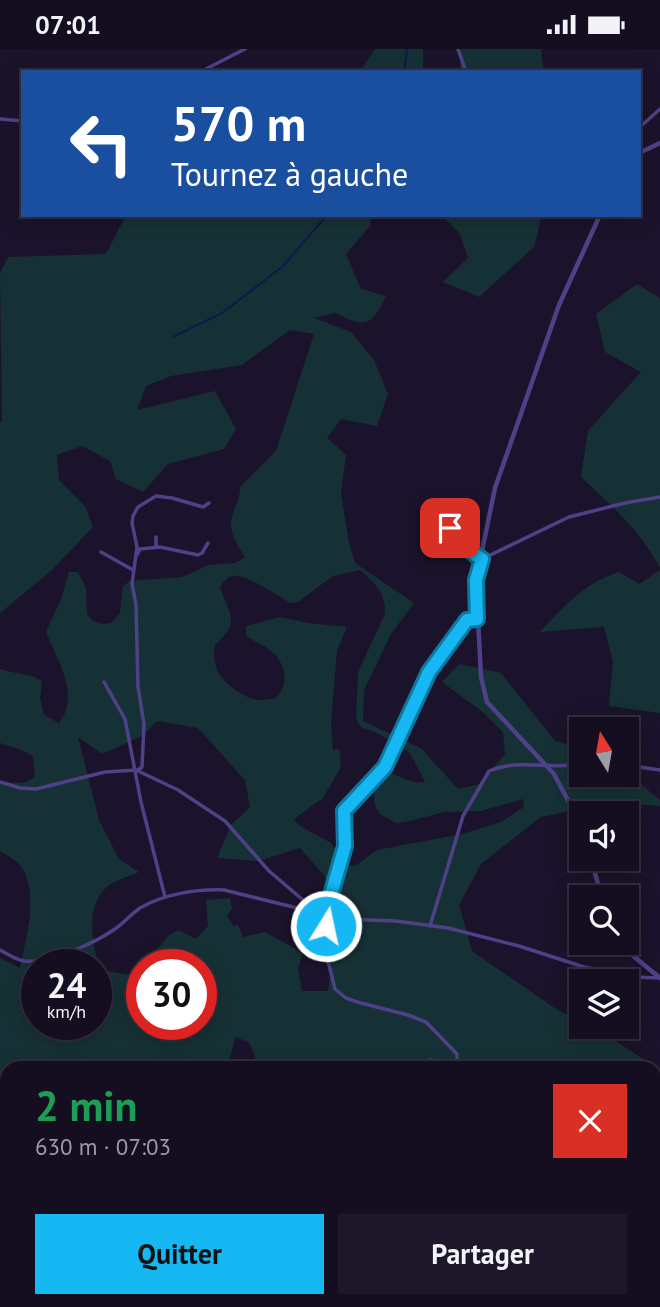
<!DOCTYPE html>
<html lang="fr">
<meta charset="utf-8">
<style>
body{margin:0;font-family:"PT Sans",sans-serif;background:#1d1729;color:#f1f3f6;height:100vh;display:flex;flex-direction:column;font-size:26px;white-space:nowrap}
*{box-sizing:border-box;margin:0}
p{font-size:23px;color:#9d9ca5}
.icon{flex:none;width:38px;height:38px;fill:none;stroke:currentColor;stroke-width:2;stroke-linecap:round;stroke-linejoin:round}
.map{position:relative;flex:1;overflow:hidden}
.sheet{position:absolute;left:0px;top:1012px;width:662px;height:247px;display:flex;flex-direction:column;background:#140e20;border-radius:21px 21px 0 0;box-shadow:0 4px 18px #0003,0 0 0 2px #332e3e}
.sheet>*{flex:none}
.banner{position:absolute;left:21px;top:21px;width:620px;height:147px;border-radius:0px;box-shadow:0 4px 18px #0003,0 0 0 2px #332e3e;background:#1a4fa0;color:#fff;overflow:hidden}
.needle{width:46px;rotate:349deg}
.fabs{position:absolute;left:569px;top:668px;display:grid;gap:14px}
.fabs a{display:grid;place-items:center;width:70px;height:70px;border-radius:0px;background:#140e20;box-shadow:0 4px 18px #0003,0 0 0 2px #332e3e;font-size:35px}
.speed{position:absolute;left:21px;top:900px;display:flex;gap:14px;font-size:35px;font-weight:700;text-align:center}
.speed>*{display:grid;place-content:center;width:91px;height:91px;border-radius:50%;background:#140e20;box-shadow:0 4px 18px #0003,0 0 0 2px #332e3e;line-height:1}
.speed small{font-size:18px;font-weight:400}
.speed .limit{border:10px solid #d22;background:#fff;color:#111}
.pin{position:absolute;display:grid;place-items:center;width:60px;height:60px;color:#fff;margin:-30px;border-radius:14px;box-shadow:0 4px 10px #0006}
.me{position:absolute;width:77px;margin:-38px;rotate:10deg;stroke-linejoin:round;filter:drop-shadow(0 0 5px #0008)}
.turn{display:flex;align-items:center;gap:24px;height:147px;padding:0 35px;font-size:32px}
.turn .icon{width:91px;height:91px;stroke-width:2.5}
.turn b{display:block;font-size:49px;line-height:60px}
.round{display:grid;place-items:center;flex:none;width:74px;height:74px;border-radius:0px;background:#1d1729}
.head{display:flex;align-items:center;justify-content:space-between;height:119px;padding:0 35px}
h1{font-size:42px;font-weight:700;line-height:52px;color:#1e9e55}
.primary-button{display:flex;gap:14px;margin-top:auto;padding:14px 35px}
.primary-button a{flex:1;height:80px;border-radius:0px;background:#15b8f3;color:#111;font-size:28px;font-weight:700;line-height:80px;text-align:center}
.primary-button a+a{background:#1d1729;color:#f1f3f6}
.status{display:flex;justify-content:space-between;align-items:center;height:49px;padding:0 35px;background:#140e20;direction:ltr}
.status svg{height:19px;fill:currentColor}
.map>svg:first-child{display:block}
.green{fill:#163135;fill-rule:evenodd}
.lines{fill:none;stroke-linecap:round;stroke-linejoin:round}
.stream{stroke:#0e1a49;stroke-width:2}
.minor{stroke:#4f4187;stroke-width:3.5}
.tertiary{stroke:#4f4187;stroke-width:4.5}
.trunk{stroke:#e866c3;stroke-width:6}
.route-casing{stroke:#0e789e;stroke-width:18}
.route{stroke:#15b8f3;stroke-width:12}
</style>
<div class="status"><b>07:01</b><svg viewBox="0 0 49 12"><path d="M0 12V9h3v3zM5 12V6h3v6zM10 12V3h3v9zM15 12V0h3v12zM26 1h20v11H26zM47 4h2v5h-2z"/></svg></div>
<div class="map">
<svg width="660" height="1258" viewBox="0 0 660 1258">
<rect width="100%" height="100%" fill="#1b132b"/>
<g class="green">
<polygon points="375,0 423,0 423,23 360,23"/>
<polygon points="461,0 541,0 544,23 460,23"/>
<path d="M126,166h246l-2,11 -24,28 15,35 25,7c-15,30 -19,33 -51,17l-21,5 37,14 23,28 14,34 -11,32 -36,-7 -14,19 19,17 -5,38 8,50 6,20 59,40 -23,31 -27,56 -1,31 59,28 36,40 22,-5 25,-30 -2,-22 -20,-20 -41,-30 17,-18 42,9 54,68 26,7v27h45l1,-2 33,27v6l-49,-4 -70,15 -60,47 -22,41 13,46 87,60 22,9v7h13l66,43v50l-5,-5 -1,-48h-395l-10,-25 -14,-5 -7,30h-51l-3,-3 -13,3h-154v100l-2,6 -5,2v-217l20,10c6,-30 17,-66 5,-95 -4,-10 -16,-17 -25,-22v-69l23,1 12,-6 -2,-21 -14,-7 -19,-6v-74c14,5 30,4 42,12l-2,18 4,16 15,8c22,-28 -2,-63 -13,-91l15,-33 8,-27h9l8,16 1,26 6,7 9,3 9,-1 9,-10 3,-27 7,-5 52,-4 27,-12 26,-2 10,-6c-6,-10 -13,-19 -14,-31 -1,-13 10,-25 9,-39l36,-36 38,-117 -24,-4 -48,35 -71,11 -25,10 -9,24 78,-19 21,38 -12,20 -56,15 -25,28 -27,-13 -6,-18 -28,-15 -25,9 2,25 26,26 8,21 -41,43 -52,43v-190l2,-2 -2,-148 8,-16 98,-3zM360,521c15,13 26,23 25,44l-27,58 -2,47 5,8 16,6 33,20 15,29c-17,3 -28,-10 -43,-10l-7,6 -2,10 2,18 5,8 16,9 10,-1 38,-10 37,-1 42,-12 1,8 -23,15 -39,12 -85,16 -22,16 -10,-2 -14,-21 -31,-17 -6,-7 29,-21 18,-31 -2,-19 -6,3 -2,-26 6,-75 10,-23 -39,-4 -28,-6 -34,9v10c9,6 27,13 32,22 9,14 9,28 -2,40 -5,1 -11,2 -16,2 -14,0 -35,-16 -42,-28 -4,-8 -5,-19 -3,-27 26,-24 15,-28 5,-58 3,-4 7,-10 13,-11 12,-3 45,20 57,27l8,-1 35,-26zM157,672l41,7 47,52 5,27 -19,18 -14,33 41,3 42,-13 24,27 18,51 -8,18 -6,47h-26l-4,-23 5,-15 -38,-21 -22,5 -5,-12 -5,1 -6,-11 5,-6 -2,-11 -24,2 2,26 -12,13 -18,-9 -10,6 -22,28h55v60h-59v-53l-4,5 -38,-6c-8,-26 -16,-64 8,-84 8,-6 22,-10 31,-14l-20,-13 -20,-39 -21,-83 24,17 40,-18zM37,915h59v60h-59z"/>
<polygon points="441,166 542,166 534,198 479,248 443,233 468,209 460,185"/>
<path d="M637,235l23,14v270c-19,-37 -49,-63 -79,-91l7,-46 53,-59 -36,-20 -9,-38z"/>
<path d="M660,521v143l-51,-7 4,-45 -9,-34 -64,5c23,-25 46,-50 79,-60l20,12z"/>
<polygon points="655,1158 660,1161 660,1258 545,1258 541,1251 654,1251"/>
</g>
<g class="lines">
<g class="stream">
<polyline points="404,23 407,0"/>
<polyline points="173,288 222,264 282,218 327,166"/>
</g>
<g class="minor">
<polyline points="458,0 466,23"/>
<polyline points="200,23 245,0"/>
<polyline points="0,70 23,72"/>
<polyline points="639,86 640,78 660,60"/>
<path d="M425,458c11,9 22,18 31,28 10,10 13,17 26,24l87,-42 56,-14 35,-6"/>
<polyline points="156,498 156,488"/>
<polyline points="101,503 133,521"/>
<polyline points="137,506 140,500 160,498 198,506 202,504 208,494"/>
<polyline points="104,633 125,670 141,753 165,848"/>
<polyline points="626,716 660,721"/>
<polyline points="138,721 142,718 144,675 138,638 136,556 132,535 137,498 132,474 133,467 138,458 156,447 172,449 203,458 209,454"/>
<polyline points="0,733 20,739 36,740 105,723 136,721 178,741 225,772 269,822 317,863"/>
<path d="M430,877l33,-110 26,-45c30,-13 61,-1 92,-7"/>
<path d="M0,901c8,4 16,10 24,11 25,3 71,-18 91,-32 9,-6 16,-15 25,-21 24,-14 56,-19 84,-18l118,29 54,2 52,7 71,18 65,21 48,10 28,1"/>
<polyline points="457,1016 457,1005 426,973 408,966 357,953 346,949 335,940 327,908 326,883 328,856 345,797 344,762 385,718 429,623 460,579 467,571 477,570"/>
<polyline points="394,1018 431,1011 465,1018"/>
<polyline points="654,1050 660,1033"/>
<polyline points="593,1258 598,1251"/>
</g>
<g class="tertiary">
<polyline points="639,104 660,94"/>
<polyline points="581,776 554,725 487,653 481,628 476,531 495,439 559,256 600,166"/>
<polyline points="591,810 602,849"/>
<polyline points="624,894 632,906 660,929"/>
</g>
<g class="trunk">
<polyline points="0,1144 7,1144"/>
<polyline points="302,1251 308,1258"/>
</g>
</g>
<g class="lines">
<g class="route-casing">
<path id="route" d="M326,877l2,-21 17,-59 -1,-35 41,-44 44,-95 38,-52 10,-1 -1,-39 6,-21c-15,-8 -21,-19 -32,-31"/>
</g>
<use href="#route" class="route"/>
</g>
</svg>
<div class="fabs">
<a><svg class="needle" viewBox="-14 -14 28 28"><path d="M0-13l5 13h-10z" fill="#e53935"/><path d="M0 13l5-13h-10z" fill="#9d9ca5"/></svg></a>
<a><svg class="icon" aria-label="sound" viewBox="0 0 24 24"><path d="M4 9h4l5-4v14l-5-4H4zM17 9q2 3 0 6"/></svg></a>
<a><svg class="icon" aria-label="search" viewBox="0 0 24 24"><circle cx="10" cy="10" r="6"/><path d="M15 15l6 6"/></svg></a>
<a><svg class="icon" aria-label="layers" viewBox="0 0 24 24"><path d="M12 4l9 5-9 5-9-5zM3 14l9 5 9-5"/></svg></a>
</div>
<div class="speed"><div>24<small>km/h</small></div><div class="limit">30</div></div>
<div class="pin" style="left:450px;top:479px;background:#d93025"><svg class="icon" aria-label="arrive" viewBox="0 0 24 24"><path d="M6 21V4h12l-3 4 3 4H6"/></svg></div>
<svg class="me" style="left:326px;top:877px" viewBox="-20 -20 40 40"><circle r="17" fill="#15b8f3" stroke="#fff" stroke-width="3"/><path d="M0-11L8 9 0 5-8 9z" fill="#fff"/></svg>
<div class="banner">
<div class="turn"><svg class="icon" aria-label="left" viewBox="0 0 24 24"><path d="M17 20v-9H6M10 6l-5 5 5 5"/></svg><div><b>570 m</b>Tournez à gauche</div></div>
</div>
<section class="sheet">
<div class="head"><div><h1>2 min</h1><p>630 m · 07:03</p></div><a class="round" style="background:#d93025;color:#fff"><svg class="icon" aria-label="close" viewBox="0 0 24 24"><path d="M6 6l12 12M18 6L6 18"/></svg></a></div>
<div class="primary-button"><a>Quitter</a><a>Partager</a></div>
</section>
</div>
